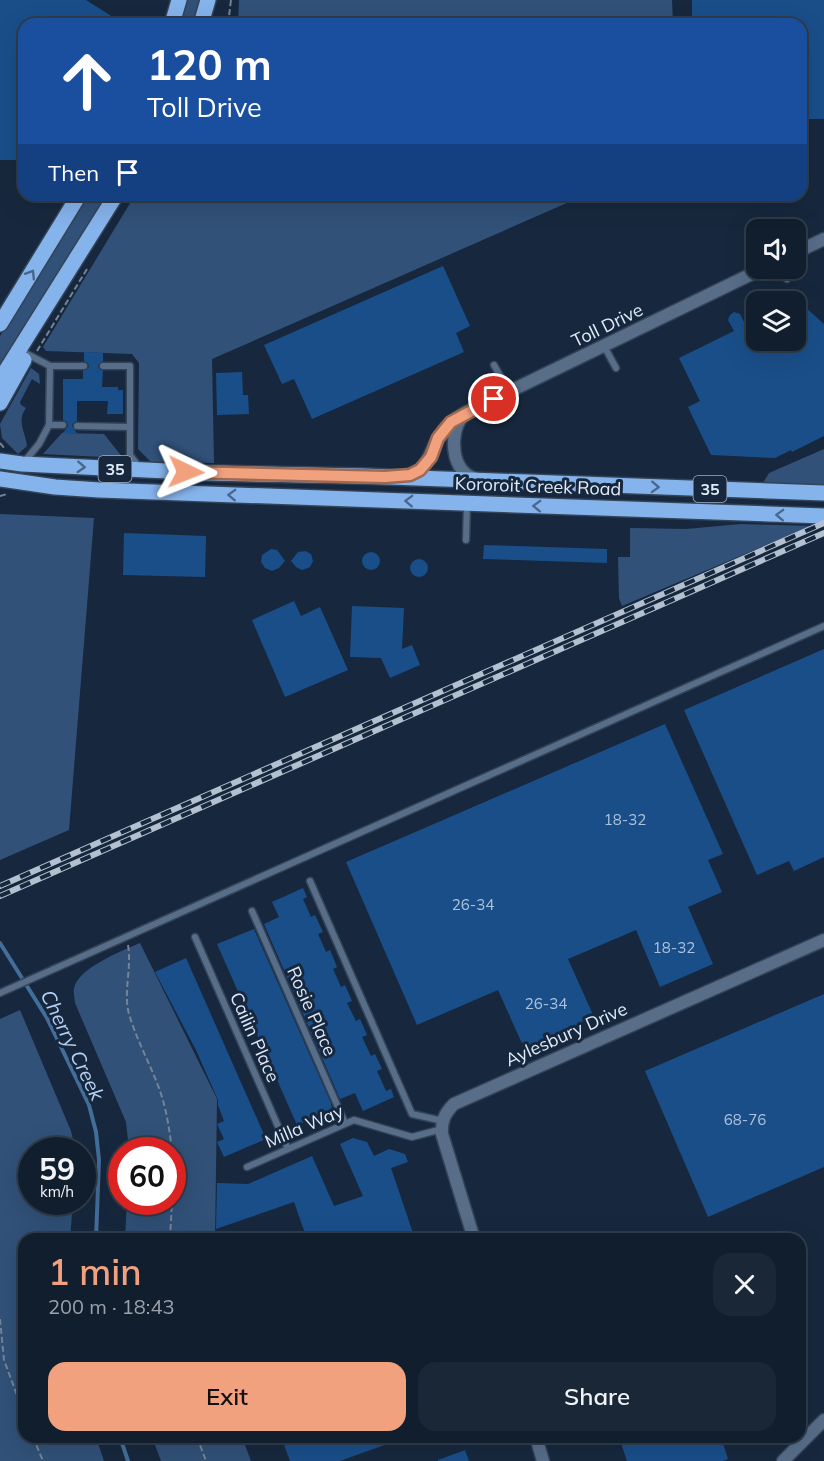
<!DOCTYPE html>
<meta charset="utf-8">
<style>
body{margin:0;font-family:Mulish,sans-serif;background:#1a2736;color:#f1f3f6;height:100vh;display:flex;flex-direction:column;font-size:22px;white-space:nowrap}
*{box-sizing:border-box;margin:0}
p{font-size:20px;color:#9ca2aa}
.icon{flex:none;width:33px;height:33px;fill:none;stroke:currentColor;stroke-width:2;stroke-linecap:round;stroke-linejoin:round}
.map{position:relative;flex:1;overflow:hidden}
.sheet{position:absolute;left:18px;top:1233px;width:788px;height:210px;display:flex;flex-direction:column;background:#111e2e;border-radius:18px;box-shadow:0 6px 24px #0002,0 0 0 2px #303c4a}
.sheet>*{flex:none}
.hud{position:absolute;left:18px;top:18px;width:789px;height:183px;border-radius:18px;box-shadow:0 6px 24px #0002,0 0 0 2px #303c4a;background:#1a4fa0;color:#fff;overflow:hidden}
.buttons{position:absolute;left:746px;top:219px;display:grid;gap:12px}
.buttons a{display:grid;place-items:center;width:60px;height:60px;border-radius:12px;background:#111e2e;box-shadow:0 6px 24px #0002,0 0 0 2px #303c4a;font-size:30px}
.speed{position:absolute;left:18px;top:1137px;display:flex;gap:12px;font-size:30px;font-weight:700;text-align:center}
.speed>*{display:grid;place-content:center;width:78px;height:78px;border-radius:50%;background:#111e2e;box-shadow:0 6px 24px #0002,0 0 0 2px #303c4a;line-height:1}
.speed small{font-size:15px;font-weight:400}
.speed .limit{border:9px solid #d22;background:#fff;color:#111}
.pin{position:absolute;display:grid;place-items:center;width:51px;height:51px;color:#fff;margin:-26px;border:3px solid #fff;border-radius:50%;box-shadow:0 2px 6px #0007}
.me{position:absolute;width:66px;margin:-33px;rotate:92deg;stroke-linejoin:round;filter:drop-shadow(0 0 4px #0008)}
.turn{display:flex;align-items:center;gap:21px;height:126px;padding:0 30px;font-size:27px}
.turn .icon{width:78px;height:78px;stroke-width:2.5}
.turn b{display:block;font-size:42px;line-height:51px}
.then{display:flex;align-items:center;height:57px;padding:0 30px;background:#0003;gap:12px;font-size:22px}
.round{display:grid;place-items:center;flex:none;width:63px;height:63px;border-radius:18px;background:#1a2736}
.overview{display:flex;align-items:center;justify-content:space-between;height:102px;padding:0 30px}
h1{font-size:36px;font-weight:600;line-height:45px;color:#f2a17e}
.button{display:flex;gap:12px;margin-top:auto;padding:12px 30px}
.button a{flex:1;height:69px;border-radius:18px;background:#f2a17e;color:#111;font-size:24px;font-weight:600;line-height:69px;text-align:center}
.button a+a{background:#1a2736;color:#f1f3f6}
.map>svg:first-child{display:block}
.green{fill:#315178}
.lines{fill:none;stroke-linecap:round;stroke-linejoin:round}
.stream{stroke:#436e9a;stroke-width:4}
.building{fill:#1a4e89}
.service-casing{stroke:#334358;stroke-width:9}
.minor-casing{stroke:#334358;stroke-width:15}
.primary-casing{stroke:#334358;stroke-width:18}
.path{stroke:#748395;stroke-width:2;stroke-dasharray:6 3;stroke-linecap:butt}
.service{stroke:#576d88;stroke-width:6}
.minor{stroke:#576d88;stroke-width:12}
.primary{stroke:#85b3eb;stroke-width:15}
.rail-casing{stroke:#b3c0cf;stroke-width:6}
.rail{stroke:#17283e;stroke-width:4;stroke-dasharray:11;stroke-linecap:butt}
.oneway{stroke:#48678c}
.route-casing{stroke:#9d6952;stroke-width:15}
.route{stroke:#f2a17e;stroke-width:10}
.labels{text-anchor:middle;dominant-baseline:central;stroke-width:6;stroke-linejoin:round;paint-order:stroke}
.number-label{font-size:15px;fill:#aec4dd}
.shield{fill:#17283e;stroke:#a4b0c1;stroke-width:1.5}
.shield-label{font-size:16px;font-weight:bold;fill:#e0ebf9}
.street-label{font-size:18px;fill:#e0ebf9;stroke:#17283e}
.water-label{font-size:20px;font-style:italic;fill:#b6d2f4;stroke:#17283e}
</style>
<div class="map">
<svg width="824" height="1461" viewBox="0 0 824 1461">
<rect width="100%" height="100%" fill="#17283e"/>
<g class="green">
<polygon points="186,0 201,0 194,24 179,24"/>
<polygon points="239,0 672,0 673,24 238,24"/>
<polygon points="89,195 108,195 0,367 0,336"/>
<polygon points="135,195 585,195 212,359 214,463 151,462 138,449 139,363 132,354 46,351 43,347"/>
<path d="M31,368l8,6 1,10 -8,-5 -12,23 1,3 5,3c-10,13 0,25 1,38l-9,8 -16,-16 -2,-14z"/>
<polygon points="62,433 104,434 123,458 43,454"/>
<polygon points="824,449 824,488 761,486 769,473"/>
<polygon points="0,514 94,518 69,830 0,860"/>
<polygon points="741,524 811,526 622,606 619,598 618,557 630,557 630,528 686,529"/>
<path d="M140,943l77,156 -2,140h-90l2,-37h45v-52h-43l-3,-28 -51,-119c0,-4 -2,-10 -1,-14 3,-21 48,-38 66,-46z"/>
<polygon points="20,1010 71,1131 75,1148 75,1150 32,1150 32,1202 73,1202 70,1239 24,1239 24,1437 96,1437 104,1461 0,1461 0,1019"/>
<polygon points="152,1437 242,1437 251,1461 161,1461"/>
</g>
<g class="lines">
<g class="stream">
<polyline points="0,943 47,1018 89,1105 96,1132 99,1160 96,1239"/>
<polyline points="120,1437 128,1461"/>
</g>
</g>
<g class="building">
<polygon points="0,0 86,0 124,24 24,24 24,160 0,160"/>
<polygon points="692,0 824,0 824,119 801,119 801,24 692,24"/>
<polygon points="443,266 470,326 456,333 464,352 312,419 294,379 282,384 264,345"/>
<polygon points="795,298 824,324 824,436 792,452 791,450 775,458 711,455 688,407 700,401 679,358 734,331 728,320 730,315 734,312 740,314 746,326 756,321 756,340 795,340"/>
<polygon points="84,352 103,353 103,361 98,365 99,369 103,371 102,387 118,387 118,390 123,390 123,414 107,414 108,401 77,401 77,421 73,423 72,426 77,433 63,433 68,426 67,422 63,420 63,379 83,379 83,371 89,367 88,363 84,361"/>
<polygon points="242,372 243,395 248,395 249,414 217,415 216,373"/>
<polygon points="124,533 206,536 205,577 123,575"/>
<polygon points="484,545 607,549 607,563 483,559"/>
<polygon points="271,549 277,550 285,561 279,568 272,571 265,568 261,562 262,555"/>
<polygon points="305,551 311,554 313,561 310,567 302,570 296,567 291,561 298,552"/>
<circle cx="371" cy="561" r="9"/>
<circle cx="419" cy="568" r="9"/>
<polygon points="294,601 301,616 320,607 348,670 285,697 252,620"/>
<polygon points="352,606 404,608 402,649 412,645 420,665 390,678 381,658 350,657"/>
<polygon points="824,649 824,857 794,871 789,861 757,875 684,710"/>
<polygon points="665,724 723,854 708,860 722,892 688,907 713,964 660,987 636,930 568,959 594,1017 524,1048 498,990 417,1025 346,862"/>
<polygon points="303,888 307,897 303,899 311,917 315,915 323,932 318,934 326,952 330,950 337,967 333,969 341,987 345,985 352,1001 347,1003 356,1021 360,1019 367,1035 362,1037 371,1056 375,1054 382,1069 377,1071 386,1091 391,1089 394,1097 363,1111 355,1093 340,1099 264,924 279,917 272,902"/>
<polygon points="254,929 331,1103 332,1109 297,1125 217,944"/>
<polygon points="186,958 266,1139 224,1157 217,1142 224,1139 217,1124 224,1121 218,1105 218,1100 196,1050 155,972"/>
<polygon points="824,994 824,1167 708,1217 645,1071"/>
<polygon points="353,1138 367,1142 374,1156 389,1149 405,1154 408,1162 391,1168 415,1239 307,1239 294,1202 216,1229 217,1183 248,1184 312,1156 334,1206 363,1196 340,1144"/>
<polygon points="281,1437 404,1437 404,1438 340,1461 290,1461"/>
<polygon points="619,1437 721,1437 728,1459 723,1461 627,1461"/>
<polygon points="465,1450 469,1461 438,1461 438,1460"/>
</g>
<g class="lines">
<g class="service-casing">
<g id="service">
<polyline points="781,268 787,279"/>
<polyline points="604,346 616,368"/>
<polyline points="27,354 50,366 84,366"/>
<polyline points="494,365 509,392"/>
<polyline points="50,366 49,425 63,425"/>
<polyline points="103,366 130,366 130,455 139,467"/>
<polyline points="77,426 130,427"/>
<polyline points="25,461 39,444 49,425"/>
<polyline points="466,540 467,504"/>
<polyline points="310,881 412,1114 443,1121"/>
<polyline points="252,911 345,1123"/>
<polyline points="195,937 288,1149"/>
<polyline points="0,993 824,626"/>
<polyline points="247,1167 354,1120 412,1137 442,1129"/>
</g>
</g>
<g class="minor-casing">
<g id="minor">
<polyline points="795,253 824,239"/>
<path d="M463,416c-15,17 -12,58 14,63"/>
<path d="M403,476c27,-4 25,-23 37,-41 6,-10 15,-16 25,-22l299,-145"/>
<path d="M474,1239l-32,-105c-1,-13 3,-21 12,-30l370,-164"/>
<polyline points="536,1437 543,1461"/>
<polyline points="783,1461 824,1420"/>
</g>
</g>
<g class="primary-casing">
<g id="primary">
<polyline points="172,24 179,0"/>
<polyline points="201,24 208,0"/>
<polyline points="0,324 79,195"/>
<polyline points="0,380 116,195"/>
<polyline points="0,403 24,360"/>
<polyline points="0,461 22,464 208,473 363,476 824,493"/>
<polyline points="0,479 55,487 99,490 824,516"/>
</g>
</g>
<g class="path">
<polyline points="228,24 231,0"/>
<polyline points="37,351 87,269"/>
<polyline points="0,443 5,449"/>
<polyline points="0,496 7,494"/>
<path d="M128,945c4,23 -5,47 1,69 7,24 19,46 28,69 9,22 12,44 15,67"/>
<polyline points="172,1159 174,1175 172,1201"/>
<polyline points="170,1239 172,1202"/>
<polyline points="0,1319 4,1360 24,1414"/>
<polyline points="33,1437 43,1461"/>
<polyline points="197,1437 206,1461"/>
</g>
<use href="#service" class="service"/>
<use href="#minor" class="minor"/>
<use href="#primary" class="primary"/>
<g class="rail-casing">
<g id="rail">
<polyline points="0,886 824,523"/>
<polyline points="0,896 824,533"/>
</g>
</g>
<use href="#rail" class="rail"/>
</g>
<defs><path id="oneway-chevron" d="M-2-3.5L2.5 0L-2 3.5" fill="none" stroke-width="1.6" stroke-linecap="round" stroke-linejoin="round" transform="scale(1.5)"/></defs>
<g class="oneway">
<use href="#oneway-chevron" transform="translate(31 274) rotate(-58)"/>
<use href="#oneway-chevron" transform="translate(81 467) rotate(3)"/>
<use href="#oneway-chevron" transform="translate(655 487) rotate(2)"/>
<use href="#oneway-chevron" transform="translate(232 495) rotate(-178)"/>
<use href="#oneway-chevron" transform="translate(409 501) rotate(-178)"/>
<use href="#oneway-chevron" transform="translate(537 506) rotate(-178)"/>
<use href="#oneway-chevron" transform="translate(780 515) rotate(-178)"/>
</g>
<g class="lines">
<g class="route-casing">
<polyline id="route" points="186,472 385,477 410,475 420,470 431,457 438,438 451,422 494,399"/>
</g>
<use href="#route" class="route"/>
</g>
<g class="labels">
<g class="number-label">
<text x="625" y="819">18-32</text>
<text x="473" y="904">26-34</text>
<text x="674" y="947">18-32</text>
<text x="546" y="1003">26-34</text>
<text x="745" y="1119">68-76</text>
</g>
<g class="shield">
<rect x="98.5" y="456" width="33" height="26" rx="4.5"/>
<rect x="693.5" y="476" width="33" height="26" rx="4.5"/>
</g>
<g class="shield-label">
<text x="115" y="469">35</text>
<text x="710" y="489">35</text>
</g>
<g class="street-label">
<text transform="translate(607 325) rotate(-26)">Toll Drive</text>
<text transform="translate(538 486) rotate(2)">Kororoit Creek Road</text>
<text transform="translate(312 1011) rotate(66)">Rosie Place</text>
<text transform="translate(566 1034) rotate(-24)">Aylesbury Drive</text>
<text transform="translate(255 1037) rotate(66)">Cailin Place</text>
<text transform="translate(304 1126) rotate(-23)">Milla Way</text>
</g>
<g class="water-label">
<text transform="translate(73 1045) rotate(64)">Cherry Creek</text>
</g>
</g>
</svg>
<div class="buttons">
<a><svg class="icon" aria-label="sound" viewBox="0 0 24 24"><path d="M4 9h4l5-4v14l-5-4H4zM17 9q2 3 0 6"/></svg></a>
<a><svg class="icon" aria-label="layers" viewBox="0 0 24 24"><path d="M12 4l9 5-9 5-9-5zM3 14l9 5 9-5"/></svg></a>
</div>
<div class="speed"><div>59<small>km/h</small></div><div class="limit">60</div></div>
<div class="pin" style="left:494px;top:399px;background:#d93025"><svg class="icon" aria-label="arrive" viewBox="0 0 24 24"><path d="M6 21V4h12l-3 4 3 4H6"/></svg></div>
<svg class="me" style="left:186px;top:472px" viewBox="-20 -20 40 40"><path d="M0-17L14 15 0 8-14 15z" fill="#f2a17e" stroke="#fff" stroke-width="4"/></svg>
<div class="hud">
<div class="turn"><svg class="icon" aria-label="ahead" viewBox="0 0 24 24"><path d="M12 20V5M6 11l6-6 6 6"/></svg><div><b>120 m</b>Toll Drive</div></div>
<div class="then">Then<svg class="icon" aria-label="arrive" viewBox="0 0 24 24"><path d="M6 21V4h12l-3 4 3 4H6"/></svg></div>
</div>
<section class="sheet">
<div class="overview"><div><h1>1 min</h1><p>200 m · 18:43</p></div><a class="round"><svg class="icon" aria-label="close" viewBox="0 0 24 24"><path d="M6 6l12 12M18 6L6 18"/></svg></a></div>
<div class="button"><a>Exit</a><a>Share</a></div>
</section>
</div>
